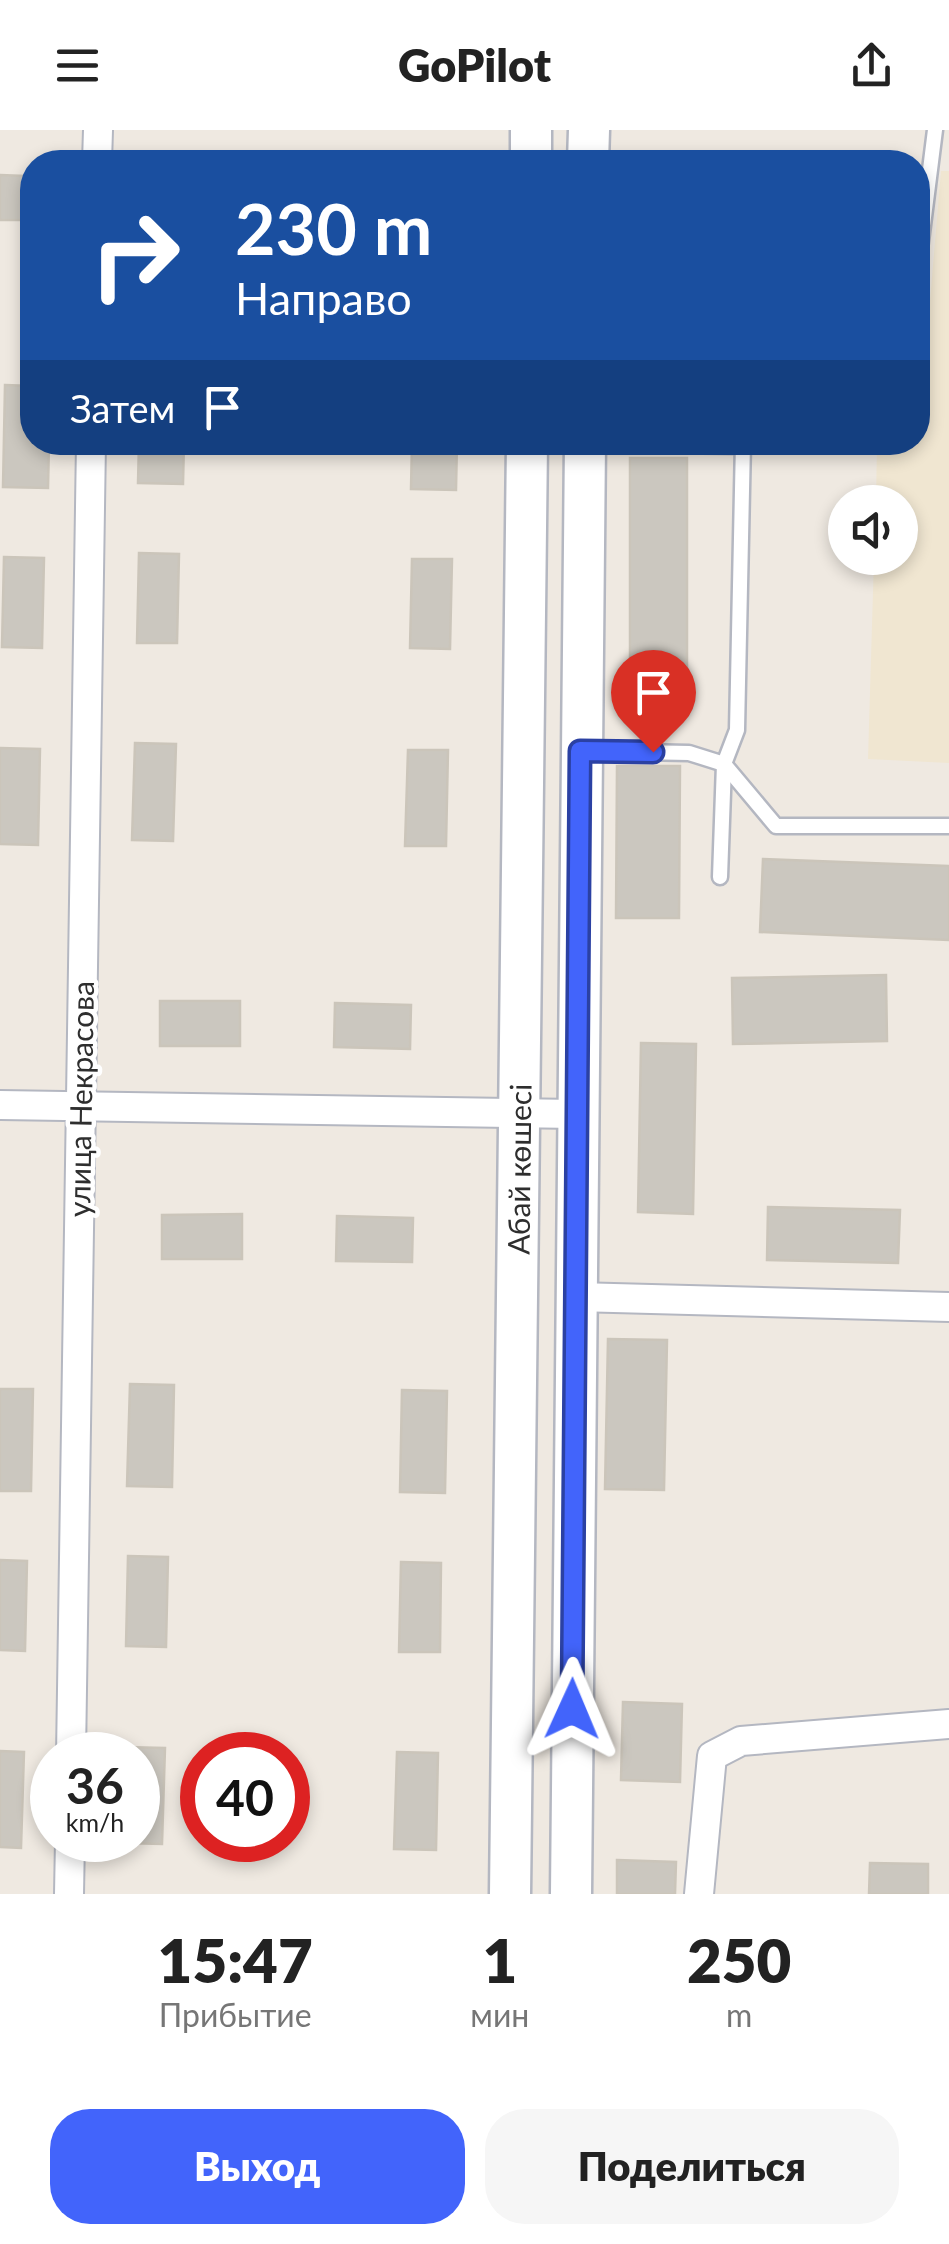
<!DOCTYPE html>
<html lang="ru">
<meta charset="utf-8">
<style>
body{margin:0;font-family:Lato,sans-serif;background:#f6f6f6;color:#222;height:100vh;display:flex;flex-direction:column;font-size:38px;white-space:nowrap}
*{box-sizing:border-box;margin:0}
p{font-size:32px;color:#767676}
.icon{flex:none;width:55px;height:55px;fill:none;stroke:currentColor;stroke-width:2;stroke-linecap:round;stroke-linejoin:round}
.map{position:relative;height:1764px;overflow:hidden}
.sheet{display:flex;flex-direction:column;background:#fff;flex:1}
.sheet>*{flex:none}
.banner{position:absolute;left:20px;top:20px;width:910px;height:305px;border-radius:40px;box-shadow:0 5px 15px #0003;background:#1a4fa0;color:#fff;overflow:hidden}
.controls{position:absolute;left:828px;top:355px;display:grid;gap:20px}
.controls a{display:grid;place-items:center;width:90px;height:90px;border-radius:50%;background:#fff;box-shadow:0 5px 15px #0003;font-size:50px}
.speed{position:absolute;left:30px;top:1602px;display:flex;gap:20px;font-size:50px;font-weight:700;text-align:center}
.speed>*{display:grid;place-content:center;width:130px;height:130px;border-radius:50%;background:#fff;box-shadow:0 5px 15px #0003;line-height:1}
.speed small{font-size:25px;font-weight:400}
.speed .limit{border:15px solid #d22;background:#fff;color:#111}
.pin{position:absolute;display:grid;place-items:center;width:85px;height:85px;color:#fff;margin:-102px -42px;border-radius:50% 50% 50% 0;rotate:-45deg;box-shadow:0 0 10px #0007}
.pin .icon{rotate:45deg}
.me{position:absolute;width:110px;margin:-55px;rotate:1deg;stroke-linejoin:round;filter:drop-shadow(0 0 8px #0008)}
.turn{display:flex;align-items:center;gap:35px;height:210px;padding:0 50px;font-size:45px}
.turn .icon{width:130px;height:130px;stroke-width:2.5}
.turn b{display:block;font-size:70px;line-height:85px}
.then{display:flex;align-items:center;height:95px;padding:0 50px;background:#0003;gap:20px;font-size:38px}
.eta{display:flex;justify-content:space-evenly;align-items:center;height:170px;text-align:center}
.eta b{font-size:60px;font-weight:800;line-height:70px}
.cta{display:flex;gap:20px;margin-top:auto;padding:20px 50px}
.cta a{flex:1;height:115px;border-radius:40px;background:#4264fb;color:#fff;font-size:40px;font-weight:800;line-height:115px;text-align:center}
.cta a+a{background:#f6f6f6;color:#222}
header{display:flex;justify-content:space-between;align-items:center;height:130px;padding:0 50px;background:#fff;font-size:45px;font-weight:800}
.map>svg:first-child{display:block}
.education{fill:#f0e6d1}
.building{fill:#cbc7bf;stroke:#cbc5ba;stroke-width:2.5}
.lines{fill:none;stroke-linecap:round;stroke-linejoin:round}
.lane-casing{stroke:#b4b7c1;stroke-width:19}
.street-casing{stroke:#b4b7c1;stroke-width:32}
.secondary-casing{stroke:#b4b7c1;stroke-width:45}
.lane{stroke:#fff;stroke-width:14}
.street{stroke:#fff;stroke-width:28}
.secondary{stroke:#fff;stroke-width:40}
.route-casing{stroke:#2b41a3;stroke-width:25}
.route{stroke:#4264fb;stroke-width:18}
.labels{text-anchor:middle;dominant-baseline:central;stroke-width:9;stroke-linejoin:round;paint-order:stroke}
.street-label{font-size:30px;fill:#2e2e2e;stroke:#fff}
</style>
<header><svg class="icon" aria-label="menu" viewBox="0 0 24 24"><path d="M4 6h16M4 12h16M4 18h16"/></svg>GoPilot<svg class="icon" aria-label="share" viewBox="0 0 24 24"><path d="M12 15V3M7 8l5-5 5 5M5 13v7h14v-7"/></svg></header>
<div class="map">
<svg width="949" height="1764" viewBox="0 0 949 1764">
<rect width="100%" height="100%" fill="#efe9e1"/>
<polygon class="education" points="941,41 949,41 949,633 868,629 874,428 900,428 900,372 876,372 877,313 918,312"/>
<g class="building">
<polygon points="0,45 25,46 24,90 0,90"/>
<polygon points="5,255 32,256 32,312 49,312 48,358 3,357"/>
<polygon points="139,312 184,312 183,354 138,353"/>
<polygon points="412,312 457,312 456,360 411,359"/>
<rect x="630" y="328" width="57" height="229"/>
<polygon points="139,423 179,424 177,513 137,513"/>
<polygon points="4,427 44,428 42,518 2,517"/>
<polygon points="412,429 452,429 450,519 410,518"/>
<polygon points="135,613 176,614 173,711 132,710"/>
<polygon points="0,618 40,619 38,715 0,714"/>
<polygon points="408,620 448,620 446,716 405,716"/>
<polygon points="617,636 680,636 679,788 616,788"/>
<polygon points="763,729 949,736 949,810 760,802"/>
<polygon points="886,845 887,911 733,914 732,848"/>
<rect x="160" y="871" width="80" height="45"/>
<polygon points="335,873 411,875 410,919 334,917"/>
<polygon points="641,913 696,914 693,1084 638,1082"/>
<polygon points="768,1077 900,1080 898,1133 767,1130"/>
<polygon points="242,1084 242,1129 162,1129 162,1085"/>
<polygon points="337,1086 413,1088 412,1132 336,1131"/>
<polygon points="608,1209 667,1210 664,1360 605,1359"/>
<polygon points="130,1254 174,1255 172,1357 127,1356"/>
<polygon points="0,1259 33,1259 31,1361 0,1361"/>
<polygon points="402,1260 447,1261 445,1363 400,1362"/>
<polygon points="128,1426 168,1427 166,1517 126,1516"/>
<polygon points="0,1430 27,1431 25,1521 0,1520"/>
<polygon points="401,1432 441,1433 440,1522 399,1522"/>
<polygon points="623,1572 682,1574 680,1652 621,1650"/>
<polygon points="124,1617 165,1618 162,1714 122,1713 138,1710 138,1625 123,1625"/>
<polygon points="0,1621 24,1622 21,1718 0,1717"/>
<polygon points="397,1622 438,1623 436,1720 394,1719"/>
<polygon points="617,1730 676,1732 675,1764 617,1764"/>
<polygon points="870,1733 928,1734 928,1764 869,1764"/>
</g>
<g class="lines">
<g class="lane-casing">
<g id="lane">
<polyline points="918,135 935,0"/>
<polyline points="586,314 741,316"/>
<polyline points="586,621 689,623 724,634 776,696 949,696"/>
<polyline points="720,747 724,634 737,600 743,312"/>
</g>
</g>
<g class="street-casing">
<g id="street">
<polyline points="97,32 98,0"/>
<polyline points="0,975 577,984"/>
<polyline points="576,1167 949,1177"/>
<polyline points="71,1625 91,312"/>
<polyline points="69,1764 70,1710"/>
<polyline points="699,1764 712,1626 741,1611 949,1594"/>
</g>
</g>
<g class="secondary-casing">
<g id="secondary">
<polyline points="531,32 531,0"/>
<polyline points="588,32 589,0"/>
<path id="s1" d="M510,1764l17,-1452"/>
<polyline points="571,1764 585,312"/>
</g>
</g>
<use href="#lane" class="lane"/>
<use href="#street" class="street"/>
<use href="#secondary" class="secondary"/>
</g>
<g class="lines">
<g class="route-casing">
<polyline id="route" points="572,1579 580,621 653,622"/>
</g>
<use href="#route" class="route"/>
</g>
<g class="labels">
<g class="street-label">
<text transform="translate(80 969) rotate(-89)">улица Некрасова</text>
<text stroke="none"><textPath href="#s1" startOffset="725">Абай көшесі</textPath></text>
</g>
</g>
</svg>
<div class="controls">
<a><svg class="icon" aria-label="sound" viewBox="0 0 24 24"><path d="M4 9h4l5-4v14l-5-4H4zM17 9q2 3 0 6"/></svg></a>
</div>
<div class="speed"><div>36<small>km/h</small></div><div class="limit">40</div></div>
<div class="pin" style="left:653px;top:622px;background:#d93025"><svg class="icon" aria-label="arrive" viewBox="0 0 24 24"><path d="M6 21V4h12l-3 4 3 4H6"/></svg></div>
<svg class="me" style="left:572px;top:1579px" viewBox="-20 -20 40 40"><path d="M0-17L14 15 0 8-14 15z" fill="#4264fb" stroke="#fff" stroke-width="4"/></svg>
<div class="banner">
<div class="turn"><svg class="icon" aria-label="right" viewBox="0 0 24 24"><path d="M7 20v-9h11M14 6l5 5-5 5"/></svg><div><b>230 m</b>Направо</div></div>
<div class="then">Затем<svg class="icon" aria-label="arrive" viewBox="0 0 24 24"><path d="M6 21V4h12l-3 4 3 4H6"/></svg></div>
</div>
</div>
<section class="sheet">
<div class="eta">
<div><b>15:47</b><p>Прибытие</p></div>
<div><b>1</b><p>мин</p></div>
<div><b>250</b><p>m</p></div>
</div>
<div class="cta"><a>Выход</a><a>Поделиться</a></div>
</section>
